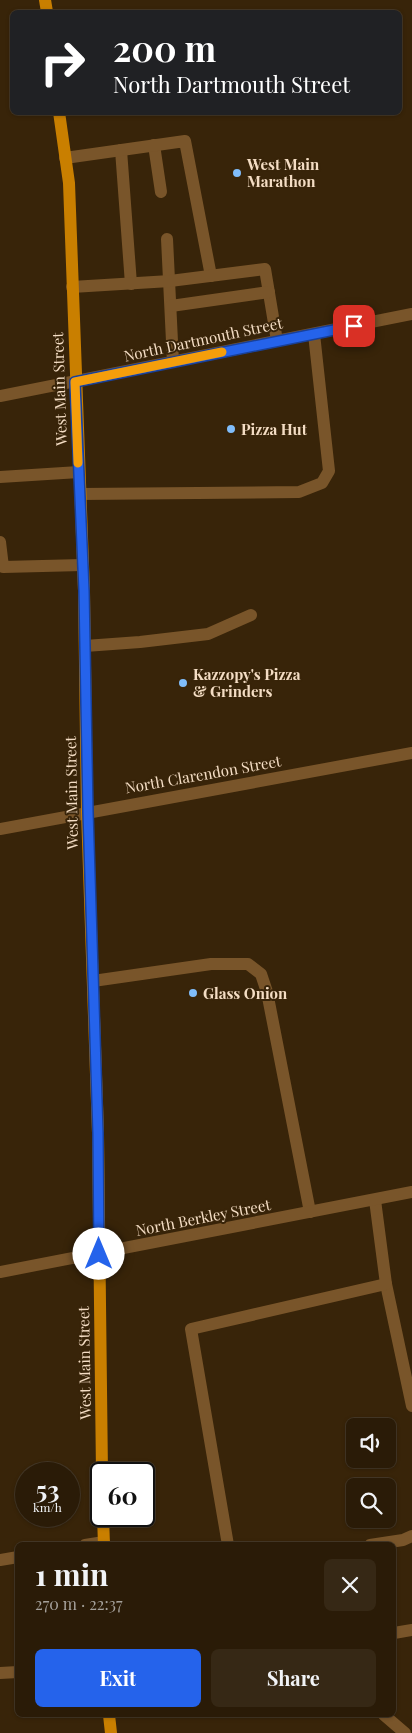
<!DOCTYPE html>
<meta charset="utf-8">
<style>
body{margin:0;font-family:"Playfair Display",serif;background:#362815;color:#f1f3f6;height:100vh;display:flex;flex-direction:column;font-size:19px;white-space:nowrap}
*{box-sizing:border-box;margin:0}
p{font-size:16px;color:#a5a19b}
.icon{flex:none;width:28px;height:28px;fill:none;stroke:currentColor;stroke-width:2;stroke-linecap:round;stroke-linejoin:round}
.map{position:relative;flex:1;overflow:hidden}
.drawer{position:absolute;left:15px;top:1542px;width:381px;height:175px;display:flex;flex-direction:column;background:#2a1b07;border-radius:8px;box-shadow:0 1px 4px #0004,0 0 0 1px #463928}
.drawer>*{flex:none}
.banner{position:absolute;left:10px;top:10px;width:392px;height:105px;border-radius:8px;box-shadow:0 1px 4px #0004,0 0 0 1px #463928;background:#202124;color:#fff;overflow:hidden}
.tools{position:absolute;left:346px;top:1418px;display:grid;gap:10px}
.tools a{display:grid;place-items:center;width:50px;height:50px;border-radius:8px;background:#2a1b07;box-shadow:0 1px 4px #0004,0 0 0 1px #463928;font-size:25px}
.speed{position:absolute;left:15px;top:1462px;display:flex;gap:10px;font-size:25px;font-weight:700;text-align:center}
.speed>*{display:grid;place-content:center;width:65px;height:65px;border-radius:50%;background:#2a1b07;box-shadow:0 1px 4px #0004,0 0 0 1px #463928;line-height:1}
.speed small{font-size:12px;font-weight:400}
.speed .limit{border:2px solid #111;border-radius:8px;background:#fff;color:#111}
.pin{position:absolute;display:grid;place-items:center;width:42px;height:42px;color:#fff;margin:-21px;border-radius:10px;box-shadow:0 2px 8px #0006}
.me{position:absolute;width:55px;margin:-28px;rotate:0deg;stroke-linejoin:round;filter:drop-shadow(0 0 4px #0008)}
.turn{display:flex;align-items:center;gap:18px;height:105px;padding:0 20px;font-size:22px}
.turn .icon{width:65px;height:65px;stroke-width:2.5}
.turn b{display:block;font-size:35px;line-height:42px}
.round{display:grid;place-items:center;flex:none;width:52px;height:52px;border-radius:8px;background:#362815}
.head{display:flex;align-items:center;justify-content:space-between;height:85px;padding:0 20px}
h1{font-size:30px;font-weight:700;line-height:38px}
.primary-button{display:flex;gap:10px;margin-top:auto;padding:10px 20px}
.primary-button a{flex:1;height:58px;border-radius:8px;background:#2563eb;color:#fff;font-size:20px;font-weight:700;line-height:58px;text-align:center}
.primary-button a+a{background:#362815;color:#f1f3f6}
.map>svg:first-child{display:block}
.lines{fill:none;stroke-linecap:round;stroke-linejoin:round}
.lane{stroke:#79552a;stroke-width:12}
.street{stroke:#79552a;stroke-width:12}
.primary{stroke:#c97f00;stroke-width:12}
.route-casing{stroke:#184099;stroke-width:12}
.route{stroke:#2563eb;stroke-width:9}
.slow{stroke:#f59e0b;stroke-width:9}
.poi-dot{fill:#80bdfa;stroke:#382409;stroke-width:2}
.labels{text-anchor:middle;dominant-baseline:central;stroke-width:4;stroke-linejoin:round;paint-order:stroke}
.poi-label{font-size:15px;font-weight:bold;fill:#f4ddc4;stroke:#382409;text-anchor:start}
.street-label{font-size:15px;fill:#f4ddc4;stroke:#382409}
</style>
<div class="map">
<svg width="412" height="1733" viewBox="0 0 412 1733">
<rect width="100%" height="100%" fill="#382409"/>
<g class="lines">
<g class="lane">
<polyline points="154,145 161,192"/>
<polyline points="121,150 131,284"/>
<polyline points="65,158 185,141 211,276"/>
<polyline points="167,239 173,362"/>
<polyline points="72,287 170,281 265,269 277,341"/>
<polyline points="171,306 269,292"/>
<polyline points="0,477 79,472"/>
<polyline points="80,494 299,492 322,483 329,471 314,334"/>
<polyline points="0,542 3,567 82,565"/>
<polyline points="85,646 140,642 208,634 251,615"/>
<polyline points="93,981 211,964 248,964 261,974 267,992 310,1212"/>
<polyline points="386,1284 412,1406"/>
<polyline points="85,1545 104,1542"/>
<polyline points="228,1545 191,1329 386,1284 375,1200"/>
<polyline points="370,1545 403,1540 412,1536"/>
<polyline points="0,1560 18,1557"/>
<polyline points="384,1715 405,1733"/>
</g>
<g class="street">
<polyline points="0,396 412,314"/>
<polyline points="0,829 412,753"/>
<polyline points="0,1272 412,1192"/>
<polyline points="394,1633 412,1630"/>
<polyline points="0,1673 18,1672"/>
</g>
<g class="primary">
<polyline points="45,0 47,12"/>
<polyline points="59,112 69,183 84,591 87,812 98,1133 102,1474"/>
<polyline points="103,1516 104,1545"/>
<polyline points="109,1715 111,1733"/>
</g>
</g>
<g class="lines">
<g class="route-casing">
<polyline id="route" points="99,1254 98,1133 88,812 84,591 75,382 354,326"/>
</g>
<use href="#route" class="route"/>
<polyline class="slow" points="78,463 75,382 222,352"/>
</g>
<g class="poi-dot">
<circle cx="237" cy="173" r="5"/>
<circle cx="231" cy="429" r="5"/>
<circle cx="183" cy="683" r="5"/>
<circle cx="193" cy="993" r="5"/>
</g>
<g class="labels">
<g class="poi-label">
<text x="247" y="164">West Main<tspan x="247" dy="17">Marathon</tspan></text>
<text x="241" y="429">Pizza Hut</text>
<text x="193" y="674">Kazzopy's Pizza<tspan x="193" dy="17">&amp; Grinders</tspan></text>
<text x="203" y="993">Glass Onion</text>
</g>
<g class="street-label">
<text transform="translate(203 339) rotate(-12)">North Dartmouth Street</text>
<text transform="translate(59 389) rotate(-92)">West Main Street</text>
<text transform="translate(203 774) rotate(-10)">North Clarendon Street</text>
<text transform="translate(71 793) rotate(-91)">West Main Street</text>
<text transform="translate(203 1217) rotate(-11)">North Berkley Street</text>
<text transform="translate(84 1363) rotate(-91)">West Main Street</text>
</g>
</g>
</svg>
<div class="tools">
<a><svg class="icon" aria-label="sound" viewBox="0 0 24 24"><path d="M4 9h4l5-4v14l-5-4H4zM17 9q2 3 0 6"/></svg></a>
<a><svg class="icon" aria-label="search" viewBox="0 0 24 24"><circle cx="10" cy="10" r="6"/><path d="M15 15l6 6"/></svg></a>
</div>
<div class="speed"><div>53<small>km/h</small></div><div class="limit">60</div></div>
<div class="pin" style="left:354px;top:326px;background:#d93025"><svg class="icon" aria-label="arrive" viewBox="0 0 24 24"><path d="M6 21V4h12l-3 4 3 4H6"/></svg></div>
<svg class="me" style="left:99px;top:1254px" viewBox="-20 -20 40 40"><circle r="19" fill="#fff"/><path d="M0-13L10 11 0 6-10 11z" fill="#2563eb"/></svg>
<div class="banner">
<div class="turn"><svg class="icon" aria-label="right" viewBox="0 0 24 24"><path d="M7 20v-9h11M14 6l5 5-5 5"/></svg><div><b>200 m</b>North Dartmouth Street</div></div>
</div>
<section class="drawer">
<div class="head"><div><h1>1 min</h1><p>270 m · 22:37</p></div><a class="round"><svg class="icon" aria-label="close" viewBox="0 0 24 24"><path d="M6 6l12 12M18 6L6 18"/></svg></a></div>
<div class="primary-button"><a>Exit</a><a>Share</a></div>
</section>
</div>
